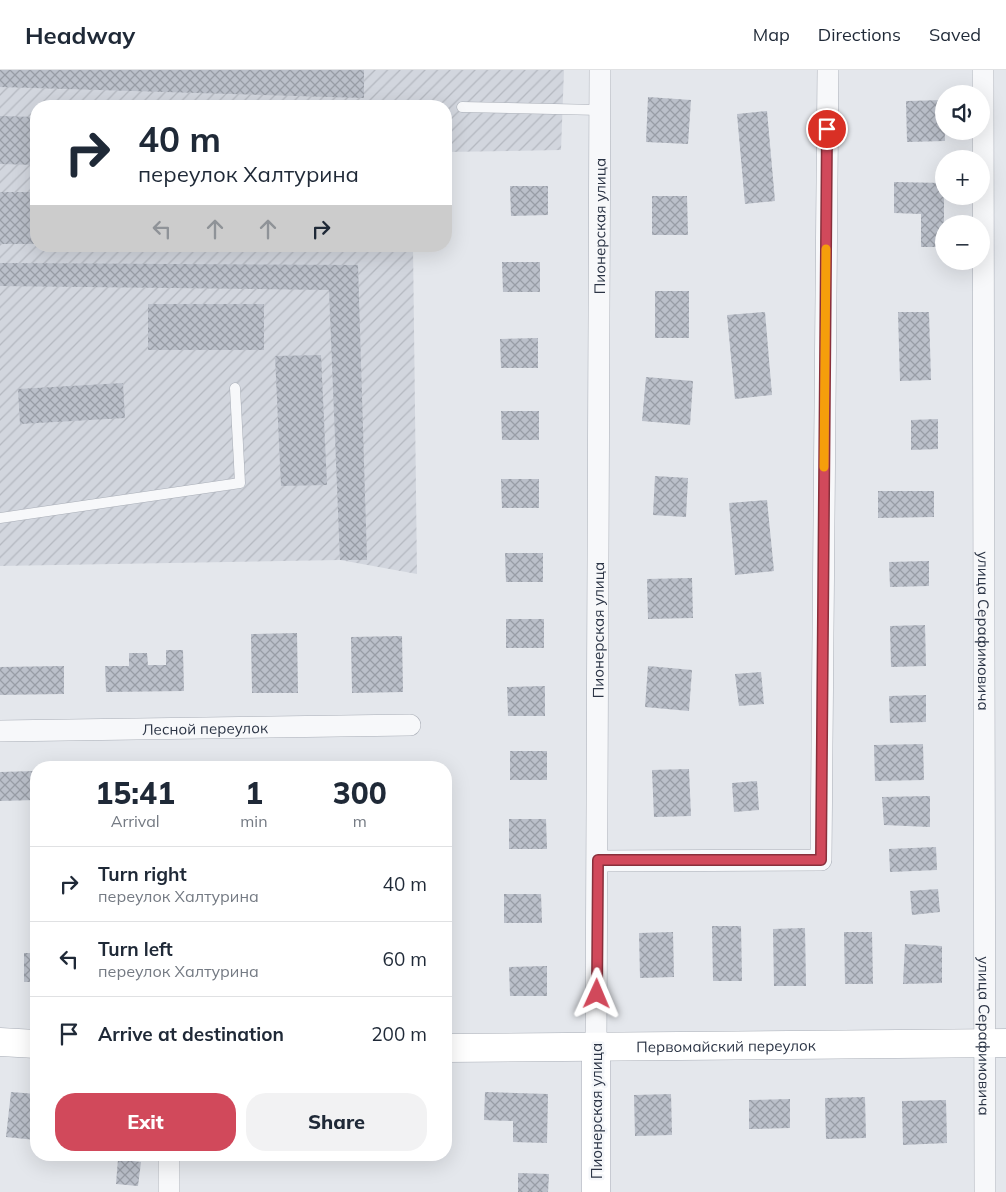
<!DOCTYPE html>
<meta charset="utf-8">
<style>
body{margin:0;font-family:Mulish,sans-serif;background:#f2f2f3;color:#1f2937;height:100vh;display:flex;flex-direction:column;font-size:19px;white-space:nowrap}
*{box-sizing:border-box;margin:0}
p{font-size:16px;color:#747a83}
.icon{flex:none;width:28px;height:28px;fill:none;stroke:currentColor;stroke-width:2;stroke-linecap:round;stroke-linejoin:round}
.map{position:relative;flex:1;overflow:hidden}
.side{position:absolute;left:30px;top:691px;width:422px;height:400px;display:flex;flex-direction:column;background:#fff;border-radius:20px;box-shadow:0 5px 20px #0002}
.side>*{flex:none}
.hud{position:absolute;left:30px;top:30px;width:422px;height:152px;border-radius:20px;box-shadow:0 5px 20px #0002;background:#fff;color:#1f2937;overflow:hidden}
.fabs{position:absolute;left:935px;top:15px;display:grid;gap:10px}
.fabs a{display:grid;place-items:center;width:55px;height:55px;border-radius:50%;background:#fff;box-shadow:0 5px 20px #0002;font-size:25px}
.pin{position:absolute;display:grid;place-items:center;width:42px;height:42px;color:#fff;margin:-21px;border:2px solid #fff;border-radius:50%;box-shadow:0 1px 5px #0007}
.me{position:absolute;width:55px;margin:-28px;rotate:1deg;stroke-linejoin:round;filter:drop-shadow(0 0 4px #0008)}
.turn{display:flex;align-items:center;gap:18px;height:105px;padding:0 25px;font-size:22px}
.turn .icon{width:65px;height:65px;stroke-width:2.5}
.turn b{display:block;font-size:35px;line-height:42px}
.lanes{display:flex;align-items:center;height:48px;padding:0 25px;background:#0003;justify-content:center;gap:25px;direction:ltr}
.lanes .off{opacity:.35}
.eta{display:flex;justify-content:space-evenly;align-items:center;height:85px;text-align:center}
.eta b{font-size:30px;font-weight:800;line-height:35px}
.action{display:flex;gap:10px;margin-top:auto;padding:10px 25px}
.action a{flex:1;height:58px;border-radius:20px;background:#d1495b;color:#fff;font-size:20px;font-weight:800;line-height:58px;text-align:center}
.action a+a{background:#f2f2f3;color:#1f2937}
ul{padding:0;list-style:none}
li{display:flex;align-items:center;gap:15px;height:75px;padding:0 25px;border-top:1px solid #e0e1e3}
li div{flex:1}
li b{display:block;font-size:19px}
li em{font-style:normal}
header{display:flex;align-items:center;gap:30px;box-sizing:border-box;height:70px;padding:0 25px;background:#fff;border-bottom:1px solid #e0e1e3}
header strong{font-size:24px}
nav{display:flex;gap:28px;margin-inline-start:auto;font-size:18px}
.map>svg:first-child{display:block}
.industrial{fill:url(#industrial-furrows)}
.building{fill:url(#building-cross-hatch)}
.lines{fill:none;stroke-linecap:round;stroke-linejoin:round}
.lane-casing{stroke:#a9aeb7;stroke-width:11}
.street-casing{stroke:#a9aeb7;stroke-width:22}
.secondary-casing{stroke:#a9aeb7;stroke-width:29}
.lane{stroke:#f7f8fa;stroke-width:10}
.street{stroke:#f7f8fa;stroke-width:21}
.secondary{stroke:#fff;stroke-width:28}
.route-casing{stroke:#882f3b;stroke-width:12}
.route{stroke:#d1495b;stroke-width:9}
.slow{stroke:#f59e0b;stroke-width:9}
.labels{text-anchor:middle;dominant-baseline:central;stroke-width:5;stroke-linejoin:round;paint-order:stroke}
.street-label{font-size:15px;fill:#2b3445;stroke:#f4f6f9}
</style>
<header>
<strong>Headway</strong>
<nav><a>Map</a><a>Directions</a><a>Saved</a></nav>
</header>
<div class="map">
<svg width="1006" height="1122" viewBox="0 0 1006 1122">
<defs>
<pattern id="industrial-furrows" width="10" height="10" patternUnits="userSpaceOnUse" patternTransform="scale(1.25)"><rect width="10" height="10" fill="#d2d6de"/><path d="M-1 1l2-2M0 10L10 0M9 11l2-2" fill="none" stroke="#b4b8c0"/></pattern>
<pattern id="building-cross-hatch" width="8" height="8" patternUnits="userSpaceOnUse" patternTransform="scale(1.25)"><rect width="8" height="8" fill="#bbc0ca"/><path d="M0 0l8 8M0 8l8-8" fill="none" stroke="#989da6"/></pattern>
</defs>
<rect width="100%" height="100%" fill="#e4e7ec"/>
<polygon class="industrial" points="0,0 564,0 561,80 446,82 446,36 36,36 36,176 413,176 417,504 340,490 0,496"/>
<g class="building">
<polygon points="0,0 364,0 364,28 0,17"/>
<polygon points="648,27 691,30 688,74 646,72"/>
<polygon points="944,30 945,71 907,72 906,31"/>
<polygon points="767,41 775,131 745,134 737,44"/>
<polygon points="0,46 36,47 36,95 0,94"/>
<polygon points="894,112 944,113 944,177 921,177 921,144 894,143"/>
<polygon points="510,116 548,116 548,145 511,146"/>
<rect x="0" y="122" width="36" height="52"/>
<polygon points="652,126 687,126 688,165 652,165"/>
<polygon points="502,192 540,192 540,222 503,222"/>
<polygon points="0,193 358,195 367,490 340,490 329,220 0,216"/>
<rect x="655" y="221" width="34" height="47"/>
<rect x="148" y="234" width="116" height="46"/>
<polygon points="765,242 772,325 735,329 727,245"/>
<polygon points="898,242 929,242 931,310 900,311"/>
<polygon points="538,268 538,298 501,298 500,269"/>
<polygon points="321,285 327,415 281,416 275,286"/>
<polygon points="646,307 693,311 690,355 642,351"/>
<polygon points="123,313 125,348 20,354 18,319"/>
<polygon points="501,341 539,341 539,370 502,370"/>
<polygon points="938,349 938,379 911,380 911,350"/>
<polygon points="655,406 688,408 686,447 653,445"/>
<polygon points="501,409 539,409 539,438 502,438"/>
<polygon points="878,421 934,421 934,447 878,448"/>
<polygon points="767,430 774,501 735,505 729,433"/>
<polygon points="505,483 543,483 543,512 506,512"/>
<polygon points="929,491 929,516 890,517 889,492"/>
<polygon points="692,508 693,548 648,549 647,509"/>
<rect x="506" y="549" width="38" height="29"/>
<polygon points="925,555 926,596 891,597 890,556"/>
<polygon points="297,563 298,623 252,623 251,564"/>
<polygon points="402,566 403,622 352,623 351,567"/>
<polygon points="166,580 183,580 184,621 106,622 105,596 129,596 129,583 147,583 148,595 166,595"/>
<polygon points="64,596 64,624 0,625 0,597"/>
<polygon points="648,596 692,600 689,641 645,637"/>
<polygon points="761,602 764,634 739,636 735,604"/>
<polygon points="545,616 545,646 508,646 507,617"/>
<polygon points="926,625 926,652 890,653 889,626"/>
<polygon points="923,674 924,710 875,711 874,675"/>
<rect x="510" y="681" width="37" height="29"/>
<polygon points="336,693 336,698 317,698 317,694"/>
<polygon points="689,699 691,746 654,747 652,700"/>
<polygon points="36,701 36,730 0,731 0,702"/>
<polygon points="757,711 759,740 734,742 732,713"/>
<polygon points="930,726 930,757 884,755 882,727"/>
<polygon points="509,749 546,749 547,779 509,779"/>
<polygon points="936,777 937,800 890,802 889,779"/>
<polygon points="938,819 940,842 912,845 910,821"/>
<polygon points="504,824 541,824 542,853 504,853"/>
<polygon points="712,856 741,856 742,911 713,911"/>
<polygon points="805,858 806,916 774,916 773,859"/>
<polygon points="673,862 674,907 640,908 639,863"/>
<polygon points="844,862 872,862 873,914 845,914"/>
<polygon points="905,874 942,876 942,913 903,914"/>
<rect x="24" y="883" width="12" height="29"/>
<polygon points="547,896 547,926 510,926 509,897"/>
<polygon points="11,1022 36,1024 36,1070 6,1067"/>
<polygon points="485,1022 548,1024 547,1073 513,1072 513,1051 484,1050"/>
<polygon points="671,1024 672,1065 635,1066 634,1025"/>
<polygon points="865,1027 866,1068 826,1069 825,1028"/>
<polygon points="790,1029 790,1058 749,1059 749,1030"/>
<polygon points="946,1030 947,1073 903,1075 902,1031"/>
<polygon points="118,1089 141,1092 138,1116 116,1114"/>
<polygon points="518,1103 549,1104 548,1122 518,1122"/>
</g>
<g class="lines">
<g class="lane-casing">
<g id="lane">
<polyline points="462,37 600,40"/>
<polyline points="0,448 240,413 235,318"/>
</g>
</g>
<g class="street-casing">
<g id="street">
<path id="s1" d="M983,0l2,1122"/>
<path id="s2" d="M0,661l410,-6"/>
<polyline points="598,791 821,790 828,0"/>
<path id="s3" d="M596,978l4,-978"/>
<polyline points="169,1085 169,1122"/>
</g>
</g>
<g class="secondary-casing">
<g id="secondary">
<polyline points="0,972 36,974"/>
<path id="s4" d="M446,978l560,-5"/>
<polyline points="596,1122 596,978"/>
</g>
</g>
<use href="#lane" class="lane"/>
<use href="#street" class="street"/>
<use href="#secondary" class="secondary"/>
</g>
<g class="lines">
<g class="route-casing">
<polyline id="route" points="597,924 598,790 821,790 827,59"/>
</g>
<use href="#route" class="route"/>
<polyline class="slow" points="824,397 826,179"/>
</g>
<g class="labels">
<g class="street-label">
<text stroke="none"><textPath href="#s3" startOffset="822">Пионерская улица</textPath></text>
<text stroke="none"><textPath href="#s3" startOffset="418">Пионерская улица</textPath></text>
<text stroke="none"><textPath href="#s1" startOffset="561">улица Серафимовича</textPath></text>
<text stroke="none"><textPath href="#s2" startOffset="205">Лесной переулок</textPath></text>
<text stroke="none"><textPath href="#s1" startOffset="966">улица Серафимовича</textPath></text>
<text stroke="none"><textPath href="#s4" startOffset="280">Первомайский переулок</textPath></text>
<text transform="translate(596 1041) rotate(-90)">Пионерская улица</text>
</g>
</g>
</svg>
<div class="fabs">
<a><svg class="icon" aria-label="sound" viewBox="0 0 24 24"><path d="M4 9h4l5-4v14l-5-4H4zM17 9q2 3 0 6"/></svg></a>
<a>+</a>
<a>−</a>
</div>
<div class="pin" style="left:827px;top:59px;background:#d93025"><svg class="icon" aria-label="arrive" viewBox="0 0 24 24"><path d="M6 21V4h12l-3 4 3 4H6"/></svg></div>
<svg class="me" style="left:597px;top:924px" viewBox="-20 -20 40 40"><path d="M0-17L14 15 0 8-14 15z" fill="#d1495b" stroke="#fff" stroke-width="4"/></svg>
<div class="hud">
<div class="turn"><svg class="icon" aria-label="right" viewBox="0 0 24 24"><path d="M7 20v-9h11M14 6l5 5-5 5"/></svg><div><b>40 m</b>переулок Халтурина</div></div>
<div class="lanes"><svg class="icon off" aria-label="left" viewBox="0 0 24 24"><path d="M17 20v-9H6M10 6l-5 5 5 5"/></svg><svg class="icon off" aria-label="ahead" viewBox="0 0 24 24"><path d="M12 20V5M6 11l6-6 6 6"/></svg><svg class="icon off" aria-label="ahead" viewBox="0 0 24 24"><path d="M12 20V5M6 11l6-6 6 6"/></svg><svg class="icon" aria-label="right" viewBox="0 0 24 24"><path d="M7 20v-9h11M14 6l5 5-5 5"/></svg></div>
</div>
<section class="side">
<div class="eta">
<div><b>15:41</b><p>Arrival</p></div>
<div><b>1</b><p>min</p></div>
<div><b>300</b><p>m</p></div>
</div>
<ul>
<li><svg class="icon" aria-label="right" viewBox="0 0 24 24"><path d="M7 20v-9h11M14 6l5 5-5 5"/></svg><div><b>Turn right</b><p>переулок Халтурина</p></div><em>40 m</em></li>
<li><svg class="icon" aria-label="left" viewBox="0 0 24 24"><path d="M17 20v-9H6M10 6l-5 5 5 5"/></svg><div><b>Turn left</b><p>переулок Халтурина</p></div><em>60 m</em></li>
<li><svg class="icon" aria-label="arrive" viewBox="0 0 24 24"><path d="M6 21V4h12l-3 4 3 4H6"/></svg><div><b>Arrive at destination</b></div><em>200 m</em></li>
</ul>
<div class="action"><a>Exit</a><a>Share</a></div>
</section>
</div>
